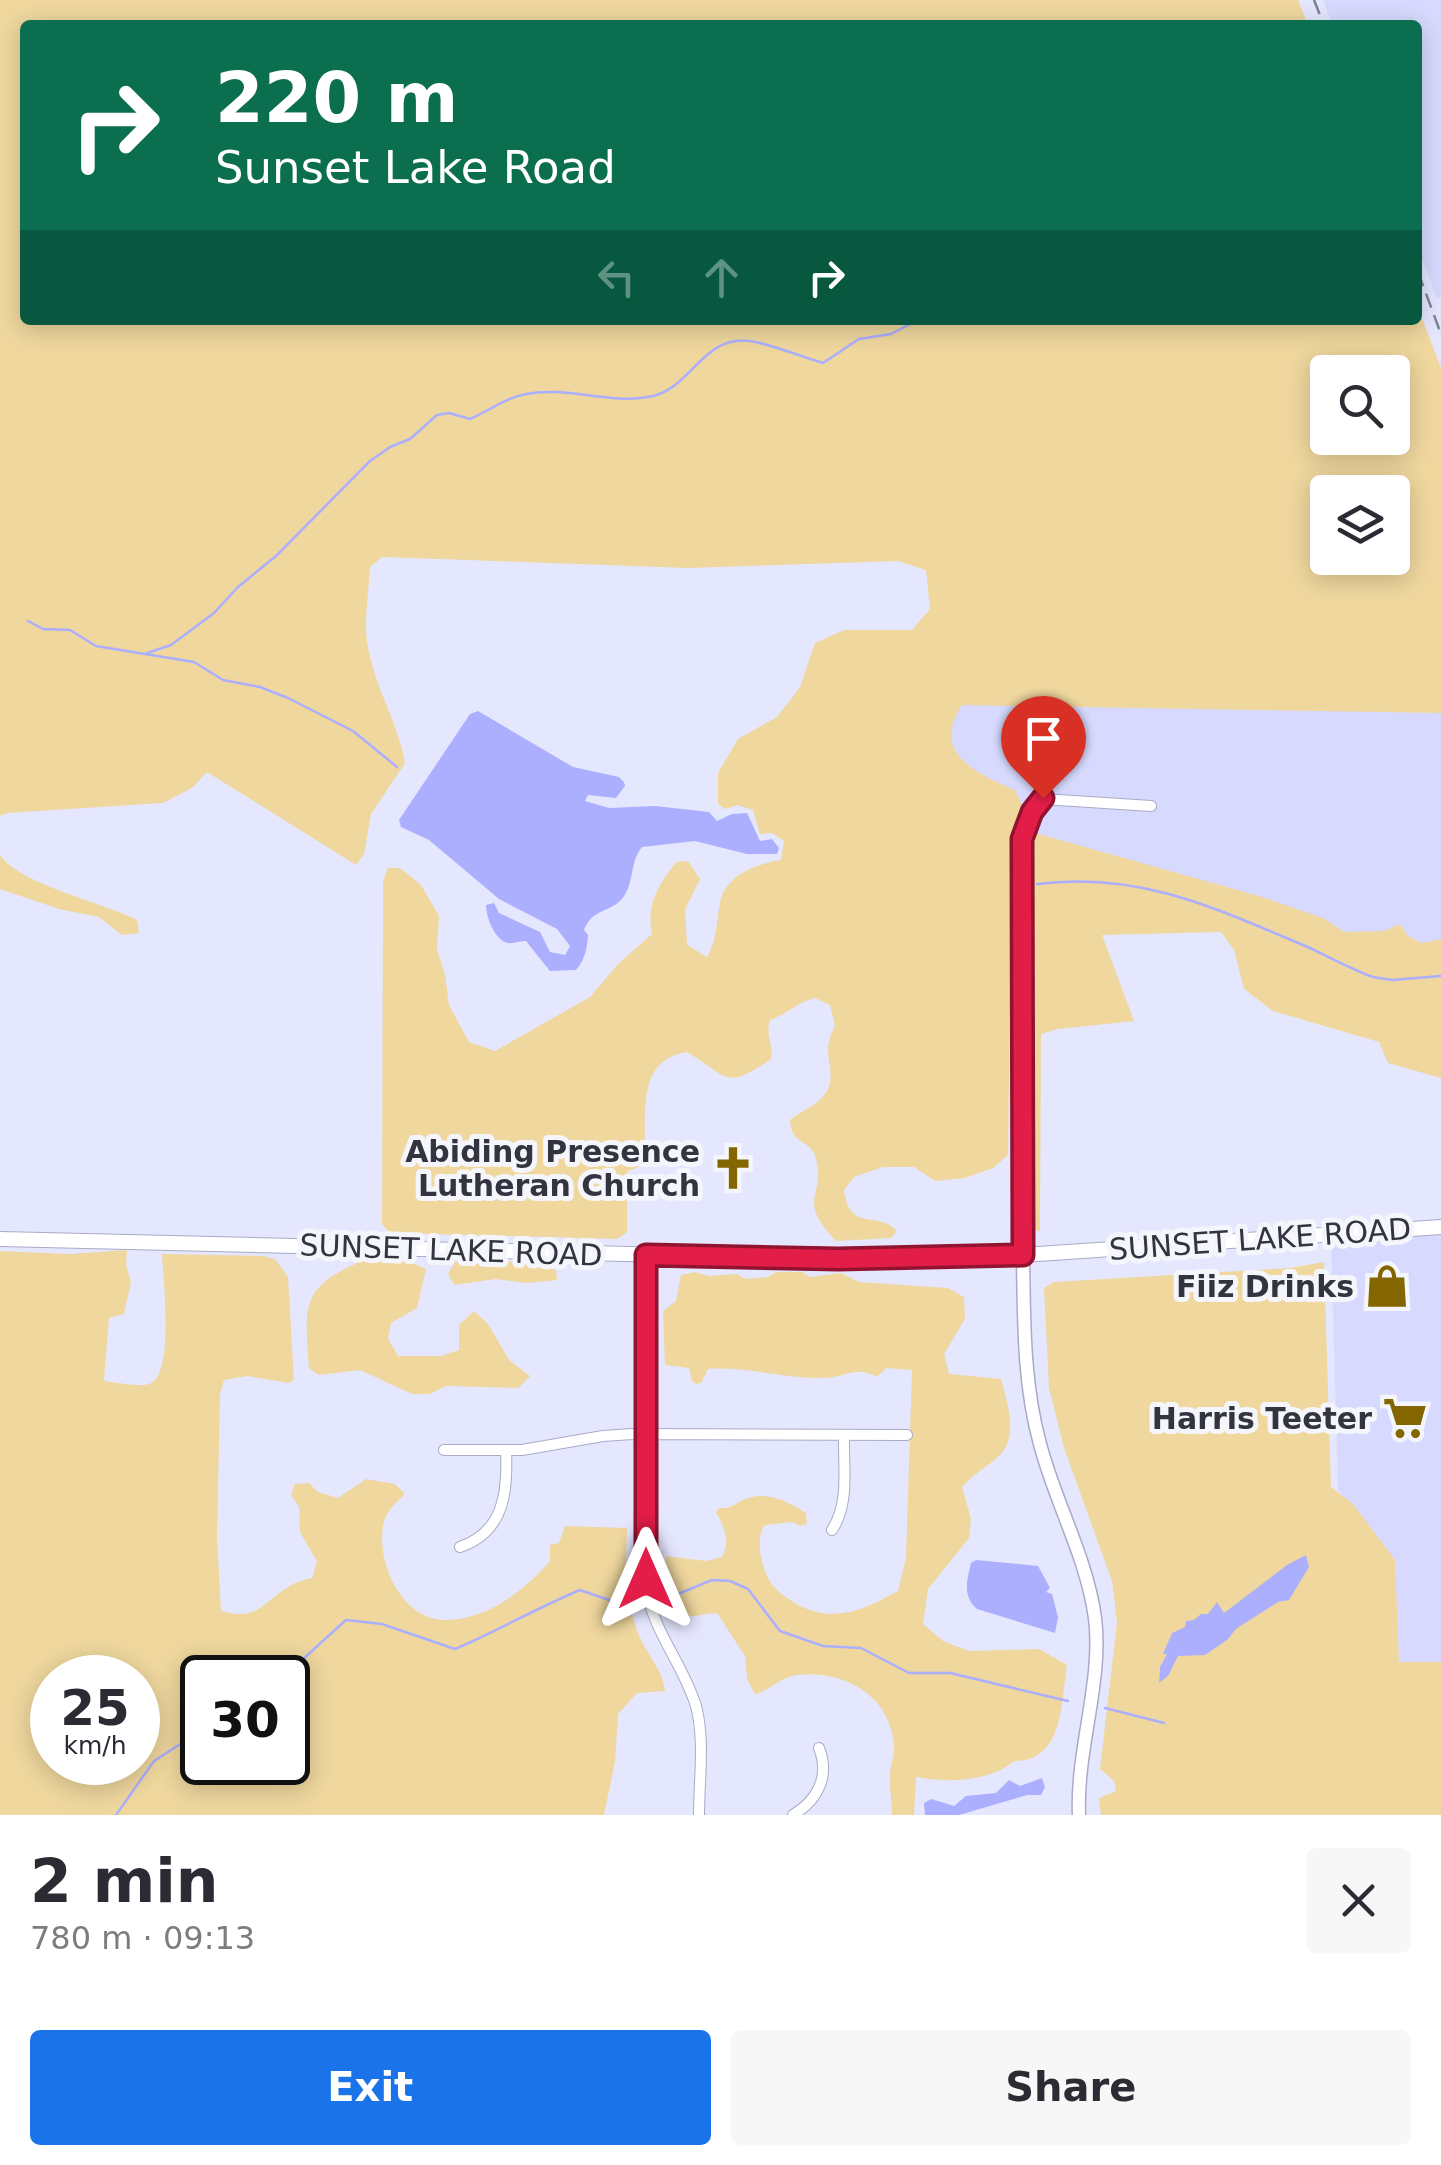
<!DOCTYPE html>
<meta charset="utf-8">
<style>
body{margin:0;font-family:"DejaVu Sans",sans-serif;background:#f7f7f7;color:#2b2b33;height:100vh;display:flex;flex-direction:column;font-size:38px;white-space:nowrap}
*{box-sizing:border-box;margin:0}
p{font-size:32px;color:#7c7c81}
.icon{flex:none;width:55px;height:55px;fill:none;stroke:currentColor;stroke-width:2;stroke-linecap:round;stroke-linejoin:round}
.map{position:relative;height:1815px;overflow:hidden}
.details{display:flex;flex-direction:column;background:#fff;flex:1}
.details>*{flex:none}
.banner{position:absolute;left:20px;top:20px;width:1402px;height:305px;border-radius:10px;box-shadow:0 5px 25px #0003;background:#0b6e4f;color:#fff;overflow:hidden}
.buttons{position:absolute;left:1310px;top:355px;display:grid;gap:20px}
.buttons a{display:grid;place-items:center;width:100px;height:100px;border-radius:10px;background:#fff;box-shadow:0 5px 25px #0003;font-size:50px}
.speed{position:absolute;left:30px;top:1655px;display:flex;gap:20px;font-size:50px;font-weight:700;text-align:center}
.speed>*{display:grid;place-content:center;width:130px;height:130px;border-radius:50%;background:#fff;box-shadow:0 5px 25px #0003;line-height:1}
.speed small{font-size:25px;font-weight:400}
.speed .limit{border:5px solid #111;border-radius:15px;background:#fff;color:#111}
.pin{position:absolute;display:grid;place-items:center;width:85px;height:85px;color:#fff;margin:-102px -42px;border-radius:50% 50% 50% 0;rotate:-45deg;box-shadow:0 0 10px #0007}
.pin .icon{rotate:45deg}
.me{position:absolute;width:110px;margin:-55px;rotate:0deg;stroke-linejoin:round;filter:drop-shadow(0 0 8px #0008)}
.turn{display:flex;align-items:center;gap:35px;height:210px;padding:0 30px;font-size:45px}
.turn .icon{width:130px;height:130px;stroke-width:2.5}
.turn b{display:block;font-size:70px;line-height:85px}
.lanes{display:flex;align-items:center;height:95px;padding:0 30px;background:#0003;justify-content:center;gap:50px;direction:ltr}
.lanes .off{opacity:.35}
.round{display:grid;place-items:center;flex:none;width:105px;height:105px;border-radius:10px;background:#f7f7f7}
.overview{display:flex;align-items:center;justify-content:space-between;height:170px;padding:0 30px}
h1{font-size:60px;font-weight:700;line-height:75px}
.button{display:flex;gap:20px;margin-top:auto;padding:20px 30px}
.button a{flex:1;height:115px;border-radius:10px;background:#1a73e8;color:#fff;font-size:40px;font-weight:700;line-height:115px;text-align:center}
.button a+a{background:#f7f7f7;color:#2b2b33}
.map>svg:first-child{display:block}
.built{fill:#d7dafe}
.green{fill:#efd79e;fill-rule:evenodd}
.water{fill:#abaffe}
.lines{fill:none;stroke-linecap:round;stroke-linejoin:round}
.stream{stroke:#abaffe;stroke-width:2.5}
.minor-casing{stroke:#a9abc6;stroke-width:12}
.tertiary-casing{stroke:#a9abc6;stroke-width:15}
.secondary-casing{stroke:#a9abc6;stroke-width:16}
.minor{stroke:#fff;stroke-width:10}
.tertiary{stroke:#fff;stroke-width:12}
.secondary{stroke:#fff;stroke-width:14}
.rail{stroke:#818293;stroke-width:2.5;stroke-dasharray:15 8;stroke-linecap:butt}
.route-casing{stroke:#92132f;stroke-width:25}
.route{stroke:#e11d48;stroke-width:18}
.labels{text-anchor:middle;dominant-baseline:central;stroke-width:10;stroke-linejoin:round;paint-order:stroke}
.poi-label{font-size:30px;font-weight:bold;fill:#33343f;stroke:#f5f6fc;text-anchor:end}
.street-label{font-size:30px;fill:#33343f;stroke:#f5f6fc}
</style>
<div class="map">
<svg width="1441" height="1815" viewBox="0 0 1441 1815">
<rect width="100%" height="100%" fill="#e5e7ff"/>
<g class="built">
<polygon points="1323,0 1441,0 1441,297 1437,299 1418,248 1418,25 1333,25"/>
<polygon points="1441,687 1441,951 1372,963 1037,853 1004,850 908,690"/>
<polygon points="1441,1234 1441,1662 1399,1662 1395,1560 1338,1490 1331,1240"/>
</g>
<g class="green">
<path d="M0,0h1298l10,25h-1283v295h1393v-12l23,60v345l-479,-8c-32,48 14,68 53,85l8,17 -11,30 -4,318 -15,13 -28,10 -30,3 -21,-14h-31l-29,10 -10,13c6,44 32,19 53,41l-6,7 -55,3c-41,-44 -10,-43 -20,-83 -6,-20 -25,-12 -26,-38 12,-10 31,-16 38,-31 9,-21 -9,-34 7,-63l-5,-21 -15,-7c-17,4 -28,16 -45,22 -5,15 4,24 1,39 -48,33 -43,17 -84,-7 -54,8 -39,67 -43,108l-7,8 -10,3v61l-10,7 -227,-6 -8,-9 1,-343 5,-13h12l21,17 18,31 -2,33 8,26 4,30 20,37 26,9 95,-54 28,-33 34,-30c-6,-30 6,-48 24,-72l12,-1 12,18 -15,31 2,35 20,12c10,-17 9,-34 13,-54 5,-28 37,-39 61,-43l3,-19 -12,-8 -12,1 -7,-24 -16,-5 -12,4 -7,-5v-31l20,-34 39,-22 23,-30 15,-44 29,-13h68l18,-21 -4,-39 -28,-9 -209,7 -307,-11 -12,10c-1,25 -7,56 -2,80 7,41 30,75 37,116l-34,51 -7,40 -8,11 -149,-93 -15,16 -29,15 -156,10 -7,3zM1328,372h64v66h-64zM1328,492h64v66h-64z"/>
<polygon points="1035,833 1259,896 1323,918 1344,932 1384,931 1400,924 1408,936 1422,943 1441,939 1441,1078 1388,1063 1379,1042 1273,1011 1244,989 1234,950 1221,932 1102,935 1134,1021 1058,1029 1041,1034 1040,1232 1034,1229 1031,1221 1028,858 1030,841"/>
<path d="M0,855c19,29 104,48 137,65l2,13 -17,2 -23,-18 -40,-8 -59,-20z"/>
<path d="M127,1250l-1,15 5,17 -7,32 -15,4 -5,62 5,2c12,1 30,5 40,2 26,-7 14,-107 13,-130l101,2 12,3 13,18 6,103 -5,3 -42,-7 -23,4 -4,14 -3,143 4,74c37,10 40,-7 67,-24 7,-5 16,-7 24,-9l5,-16 -17,-30 -1,-25 -8,-12 4,-11 14,-1 9,9 20,6 28,-19 29,5 10,10c-7,7 -16,14 -20,24 -12,37 14,101 59,102 43,0 80,-29 106,-59v-16l9,-2 6,-17 62,2c-1,39 -4,70 12,107 8,20 24,35 26,56l-28,2 -19,21 -3,48 -11,53h-604v-564l70,3zM52,1678h86v84h-86zM202,1678h86v84h-86z"/>
<path d="M366,1259l42,2 18,8 -9,39 -26,15 -3,16 10,17h43l18,-6v-25l15,-14 14,13 21,36 21,16 -12,12 -72,-2 -16,8h-18l-52,-24 -41,5 -10,-7c-5,-66 -8,-81 57,-109z"/>
<polygon points="486,1260 518,1262 556,1270 557,1280 527,1283 496,1279 454,1285 448,1274 455,1262"/>
<polygon points="1324,1262 1331,1487 1353,1504 1395,1560 1399,1662 1441,1662 1441,1815 1101,1815 1099,1798 1116,1791 1114,1781 1100,1769 1117,1622 1112,1581 1064,1448 1049,1388 1044,1288 1054,1282 1290,1268"/>
<path d="M695,1272l14,4 28,-2 9,5 22,-2 8,-5h26l8,5 31,-4 18,9 89,6 16,9 1,22 -21,35 5,20 52,5c6,22 18,59 -2,77 -12,11 -26,18 -37,31l9,32 -2,19 -41,51 -5,35 20,17 26,10 70,-2 28,16c-6,37 -3,97 -53,96 -25,21 -66,22 -98,16l-2,38h-22c0,-13 -3,-27 -2,-39 0,-11 5,-21 4,-32 -5,-49 -50,-74 -97,-69 -16,2 -28,16 -42,19l-8,-15 -2,-23 -28,-43c-10,0 -25,5 -33,3 -22,-5 -20,-44 -18,-60l40,5 16,-4c9,-16 2,-30 -6,-45l3,-4c12,1 14,-3 24,-8 22,-10 44,1 63,13l1,10 -6,3 -9,-4 -27,3c-12,13 -2,53 11,64 9,9 29,21 41,23 30,7 55,-7 81,-21l8,-33 6,-188 -26,-2 -9,9c-21,-12 -31,0 -52,1 -40,1 -78,-12 -117,-9l-7,14 -5,1 -4,-3 -3,-13 -24,-3 -2,-54 13,-10 5,-26z"/>
</g>
<g class="water">
<path d="M478,711l95,56 46,10 5,5 1,4 -9,12 -28,-3 -3,6 24,7 46,-2 54,6 8,9 15,-7 15,-1 13,28 12,-2 7,9 -2,6h-30l-52,-13 -53,6c-13,15 -7,38 -21,53 -13,13 -29,9 -37,30l4,5c-1,13 -3,25 -12,35l-26,1 -24,-30c-6,0 -12,3 -18,2 -14,-3 -22,-27 -22,-38l8,-2 5,10 41,19 10,20 15,3 5,-9 -13,-17 -58,-30 -70,-59 -28,-13 -2,-7 71,-106z"/>
<polygon points="1306,1555 1309,1567 1289,1600 1278,1602 1236,1629 1227,1640 1205,1655 1178,1656 1168,1676 1159,1683 1160,1667 1167,1654 1163,1654 1172,1633 1185,1627 1186,1621 1194,1620 1201,1614 1208,1614 1217,1602 1224,1613 1287,1565"/>
<path d="M976,1560l62,6 12,22 -4,4 6,2 6,23 -3,16 -78,-24c-15,-13 -10,-29 -6,-46z"/>
<polygon points="1042,1778 1045,1787 1041,1795 1027,1795 959,1815 925,1815 924,1803 931,1799 954,1806 966,1796 996,1793 1009,1780 1020,1786"/>
</g>
<g class="lines">
<g class="stream">
<polyline points="28,621 43,629 70,630 96,646 194,662 223,680 260,687 288,698 353,731 397,767"/>
<path d="M147,653l24,-8 43,-32 24,-26 38,-31 94,-95 20,-14 20,-8 27,-24 12,-2 21,6c19,-8 35,-21 56,-25 41,-8 81,10 122,3 43,-6 54,-63 102,-56 24,4 49,15 73,22l36,-24 32,-5 27,-14"/>
<path d="M1037,884c104,-13 180,25 273,64 21,10 41,21 63,29l19,3 49,-4"/>
<polyline points="671,1597 712,1580 730,1581 748,1589 780,1631 823,1646 861,1648 909,1673 950,1673 1068,1701"/>
<path d="M282,1678l64,-58 36,4 73,25c42,-18 82,-41 125,-59l55,19"/>
<polyline points="1105,1708 1164,1723"/>
<polyline points="116,1815 154,1761 202,1730"/>
</g>
<g class="minor-casing">
<g id="minor">
<path d="M646,1255l1,337c8,42 37,74 49,114 9,34 3,74 3,109"/>
<polyline points="1023,1255 1022,839 1032,812 1043,799 1151,806"/>
<polyline points="444,1450 522,1450 603,1436 632,1434 907,1435"/>
<path d="M832,1530c18,-27 11,-63 12,-95"/>
<path d="M460,1547c44,-15 48,-55 46,-96"/>
<path d="M793,1815c25,-15 37,-39 26,-67"/>
</g>
</g>
<g class="tertiary-casing">
<path id="tertiary" d="M1023,1255c1,62 0,128 17,189 15,58 47,114 55,174 8,63 -19,132 -16,197"/>
</g>
<g class="secondary-casing">
<polyline id="secondary" points="0,1239 838,1259 1023,1255 1441,1227"/>
</g>
<use href="#minor" class="minor"/>
<use href="#tertiary" class="tertiary"/>
<use href="#secondary" class="secondary"/>
<g class="rail">
<polyline points="1314,0 1324,25"/>
<polyline points="1418,272 1441,334"/>
</g>
</g>
<g class="lines">
<g class="route-casing">
<polyline id="route" points="646,1579 646,1255 838,1259 1023,1255 1022,839 1032,812 1043,798"/>
</g>
<use href="#route" class="route"/>
</g>
<defs>
<g id="church-bare" transform="scale(3.45)"><path d="M-1.2-6h2.4v3.5h3.3v2.4h-3.3V6h-2.4V-.1h-3.3v-2.4h3.3Z" fill="#846600" stroke="#f5f6fc" stroke-width="2.5" paint-order="stroke"/></g>
<g id="shop-bare" transform="scale(3.45)"><path d="M-5-2.5h2.3a2.7 3.5 0 0 1 5.4 0H5L5.5 6h-11ZM-1.5-2.5h3a1.5 2.3 0 0 0-3 0Z" fill="#846600" stroke="#f5f6fc" stroke-width="2.5" paint-order="stroke"/></g>
<g id="supermarket-bare" transform="scale(3.45)"><path d="M-6-5.5h2.5l.6 2H6L4.5 2H-2.5L-4.4-4H-6ZM-1.5 3.2a1.3 1.3 0 1 0 .1 0ZM3 3.2a1.3 1.3 0 1 0 .1 0Z" fill="#846600" stroke="#f5f6fc" stroke-width="2.5" paint-order="stroke"/></g>
</defs>
<g fill-rule="evenodd">
<use href="#church-bare" x="733" y="1168"/>
<use href="#shop-bare" x="1387" y="1286"/>
<use href="#supermarket-bare" x="1405" y="1418"/>
</g>
<g class="labels">
<g class="poi-label">
<text x="700" y="1151">Abiding Presence<tspan x="700" dy="34">Lutheran Church</tspan></text>
<text x="1354" y="1286">Fiiz Drinks</text>
<text x="1372" y="1418">Harris Teeter</text>
</g>
<g class="street-label">
<text transform="translate(1260 1239) rotate(-4)">SUNSET LAKE ROAD</text>
<text transform="translate(451 1250) rotate(2)">SUNSET LAKE ROAD</text>
</g>
</g>
</svg>
<div class="buttons">
<a><svg class="icon" aria-label="search" viewBox="0 0 24 24"><circle cx="10" cy="10" r="6"/><path d="M15 15l6 6"/></svg></a>
<a><svg class="icon" aria-label="layers" viewBox="0 0 24 24"><path d="M12 4l9 5-9 5-9-5zM3 14l9 5 9-5"/></svg></a>
</div>
<div class="speed"><div>25<small>km/h</small></div><div class="limit">30</div></div>
<div class="pin" style="left:1043px;top:798px;background:#d93025"><svg class="icon" aria-label="arrive" viewBox="0 0 24 24"><path d="M6 21V4h12l-3 4 3 4H6"/></svg></div>
<svg class="me" style="left:646px;top:1579px" viewBox="-20 -20 40 40"><path d="M0-17L14 15 0 8-14 15z" fill="#e11d48" stroke="#fff" stroke-width="4"/></svg>
<div class="banner">
<div class="turn"><svg class="icon" aria-label="right" viewBox="0 0 24 24"><path d="M7 20v-9h11M14 6l5 5-5 5"/></svg><div><b>220 m</b>Sunset Lake Road</div></div>
<div class="lanes"><svg class="icon off" aria-label="left" viewBox="0 0 24 24"><path d="M17 20v-9H6M10 6l-5 5 5 5"/></svg><svg class="icon off" aria-label="ahead" viewBox="0 0 24 24"><path d="M12 20V5M6 11l6-6 6 6"/></svg><svg class="icon" aria-label="right" viewBox="0 0 24 24"><path d="M7 20v-9h11M14 6l5 5-5 5"/></svg></div>
</div>
</div>
<section class="details">
<div class="overview"><div><h1>2 min</h1><p>780 m · 09:13</p></div><a class="round"><svg class="icon" aria-label="close" viewBox="0 0 24 24"><path d="M6 6l12 12M18 6L6 18"/></svg></a></div>
<div class="button"><a>Exit</a><a>Share</a></div>
</section>
